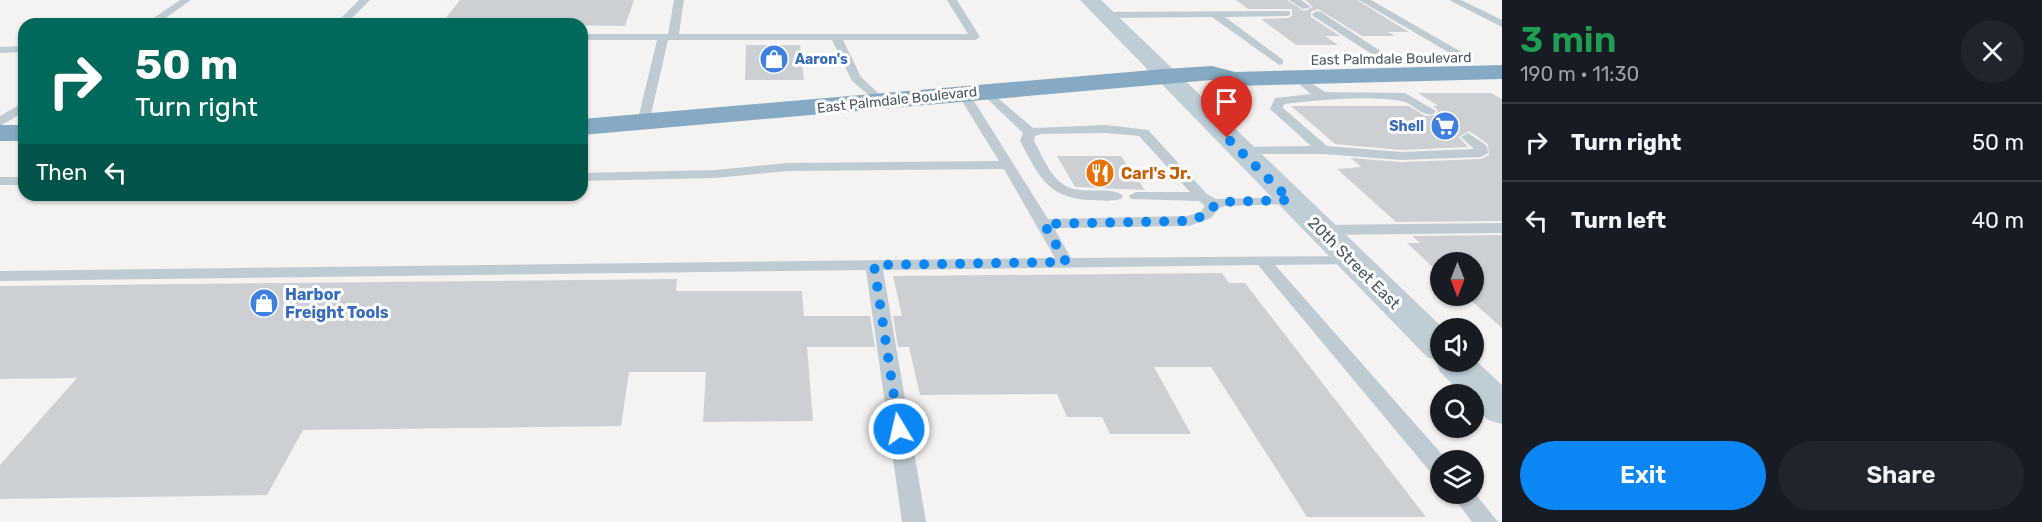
<!DOCTYPE html>
<meta charset="utf-8">
<style>
body{margin:0;font-family:Rubik,sans-serif;background:#20242c;color:#f1f3f6;height:100vh;display:flex;flex-direction:column;font-size:22px;white-space:nowrap}
*{box-sizing:border-box;margin:0}
p{font-size:20px;color:#9ea1a6}
.icon{flex:none;width:33px;height:33px;fill:none;stroke:currentColor;stroke-width:2;stroke-linecap:round;stroke-linejoin:round}
.map{position:relative;flex:1;overflow:hidden}
.details{display:flex;flex-direction:column;background:#171b24;width:540px}
.details>*{flex:none}
.banner{position:absolute;left:18px;top:18px;width:570px;height:183px;border-radius:18px;box-shadow:0 2px 4px #0004;background:#00695c;color:#fff;overflow:hidden}
.needle{width:39px;rotate:180deg}
.tools{position:absolute;left:1430px;top:252px;display:grid;gap:12px}
.tools a{display:grid;place-items:center;width:54px;height:54px;border-radius:50%;background:#171b24;box-shadow:0 2px 4px #0004;font-size:30px}
.pin{position:absolute;display:grid;place-items:center;width:51px;height:51px;color:#fff;margin:-62px -26px;border-radius:50% 50% 50% 0;rotate:-45deg;box-shadow:0 0 6px #0007}
.pin .icon{rotate:45deg}
.me{position:absolute;width:66px;margin:-33px;rotate:351deg;stroke-linejoin:round;filter:drop-shadow(0 0 4px #0008)}
.turn{display:flex;align-items:center;gap:21px;height:126px;padding:0 18px;font-size:27px}
.turn .icon{width:78px;height:78px;stroke-width:2.5}
.turn b{display:block;font-size:42px;line-height:51px}
.then{display:flex;align-items:center;height:57px;padding:0 18px;background:#0003;gap:12px;font-size:22px}
.round{display:grid;place-items:center;flex:none;width:63px;height:63px;border-radius:32px;background:#20242c}
.overview{display:flex;align-items:center;justify-content:space-between;height:102px;padding:0 18px}
h1{font-size:36px;font-weight:600;line-height:45px;color:#1e9e55}
.action{display:flex;gap:12px;margin-top:auto;padding:12px 18px}
.action a{flex:1;height:69px;border-radius:36px;background:#0b87f5;color:#fff;font-size:24px;font-weight:600;line-height:69px;text-align:center}
.action a+a{background:#20242c;color:#f1f3f6}
ul{padding:0;list-style:none}
li{display:flex;align-items:center;gap:18px;height:78px;padding:0 18px;border-top:2px solid #363941}
li div{flex:1}
li b{display:block;font-size:22px}
li em{font-style:normal}
main{display:flex;flex:1;min-height:0}
.map>svg:first-child{display:block}
.building{fill:#ccd0d5}
.lines{fill:none;stroke-linecap:round;stroke-linejoin:round}
.lane{fill:#bfcbd3;fill-rule:evenodd}
.secondary{fill:#bfcdd7;fill-rule:evenodd}
.highway{fill:#87aac4;fill-rule:evenodd}
.route{stroke:#0b87f5;stroke-width:10;stroke-dasharray:0 18}
.labels{text-anchor:middle;dominant-baseline:central;stroke-width:6;stroke-linejoin:round;paint-order:stroke}
.far-shop-label{font-size:14px;font-weight:bold;fill:#366cbe;stroke:#fff;text-anchor:start}
.far-street-label{font-size:14px;fill:#485862;stroke:#fff}
.food-label{font-size:16px;font-weight:bold;fill:#c56008;stroke:#fff;text-anchor:start}
.street-label{font-size:16px;fill:#485862;stroke:#fff}
.shop-label{font-size:16px;font-weight:bold;fill:#366cbe;stroke:#fff;text-anchor:start}
</style>
<main>
<div class="map">
<svg width="1502" height="522" viewBox="0 0 1502 522">
<rect width="100%" height="100%" fill="#f5f2f2"/>
<g class="building">
<polygon points="460,0 634,0 625,26 441,24"/>
<polygon points="1236,0 1287,0 1304,11 1313,7 1305,0 1357,0 1409,32 1388,32 1395,36 1362,36 1318,9 1311,12 1311,17 1340,36 1325,36 1338,45 1296,45 1261,19 1288,18 1292,16 1292,9 1248,9"/>
<polygon points="746,45 800,45 804,80 745,80"/>
<polygon points="1418,93 1491,93 1502,99 1502,221 1396,222 1337,169 1361,167 1351,158 1401,162 1481,159 1489,155 1488,144 1469,131 1459,137 1468,147 1401,150 1335,144 1291,106 1409,106 1425,116 1436,115 1438,110 1433,106 1438,106"/>
<polygon points="1057,156 1121,156 1145,190 1075,187"/>
<polygon points="1502,235 1502,328 1466,296 1473,296 1473,262 1440,262 1439,273 1407,243 1420,243 1412,236"/>
<polygon points="1222,273 1229,283 1245,283 1426,517 1307,517 1211,367 1154,367 1191,434 1110,434 1102,417 1067,417 1057,394 920,395 909,347 898,347 893,316 902,316 893,276"/>
<polygon points="677,279 676,291 802,291 804,316 870,316 875,347 807,347 813,421 703,422 706,372 629,372 621,426 303,430 267,495 0,499 0,465 77,378 0,379 0,286"/>
</g>
<g class="lines">
<g class="lane">
<polygon points="180,0 191,0 157,24 145,24"/>
<polygon points="359,0 370,0 346,24 335,24"/>
<polygon points="674,0 684,0 679,34 968,34 947,0 957,0 980,37 975,40 843,40 861,77 888,102 882,106 852,81 832,40 668,40 649,123 648,126 638,126 637,123 657,40 582,40 582,34 668,34"/>
<polygon points="1289,0 1301,0 1311,7 1303,9"/>
<polygon points="1359,0 1371,0 1470,57 1460,59"/>
<polygon points="1449,0 1461,0 1502,20 1502,27"/>
<polygon points="1290,11 1290,15 1287,16 1225,17 1283,60 1283,64 1279,65 1212,17 1105,18 1100,15 1105,12"/>
<polygon points="1317,11 1321,12 1391,58 1381,60 1313,16 1312,14"/>
<polygon points="24,46 24,52 0,53 0,47"/>
<path d="M1296,73l29,19 80,1 31,18 -2,3c-13,3 -21,-11 -33,-13 -33,-6 -84,-1 -117,3l-1,4 44,38 74,6 73,-3 -13,-12 7,-4 19,13 1,7 -7,4 -80,3 -78,-6h-88l-2,-3 7,-4 71,-1 -41,-37 5,-11 36,-4 -19,-16v-4z"/>
<path d="M985,87l48,41 73,-3 42,5 59,64 9,5 79,-2 2,3 -7,4 -65,2 -6,2 -8,10 -22,8 -135,2 17,30 285,-2 2,3 -8,5 -75,1 172,195h-7v17l-8,-3 -174,-209 -375,5 43,252h-24l-36,-252 -866,11v-10l1055,-13 -51,-89 -216,2 -73,7 -133,3v-8l133,-3 73,-7 211,-2 -42,-68 6,-4 6,4 79,126 139,-3 14,-4 4,-6 -6,-5 -68,-2 -2,-3 7,-4h54l-51,-56 -33,-3 -65,1 -6,2 -1,5c8,14 15,34 30,44 16,11 49,0 59,11l-2,3c-10,3 -22,1 -33,1 -42,-3 -50,-26 -68,-59l3,-8 -44,-42z"/>
<polygon points="24,102 24,112 0,126 0,116"/>
<rect x="0" y="177" width="24" height="8"/>
<polygon points="1502,223 1502,233 1320,235 1312,230 1320,225"/>
<polygon points="1473,491 1498,522 1472,522 1451,494 1473,494"/>
</g>
<polygon class="secondary" points="1080,0 1101,0 1443,328 1440,328 1440,362 1473,362 1473,358 1502,385 1502,424 1488,420 1473,405 1473,394 1463,394 1440,372 1436,360 1427,357"/>
<g class="highway">
<polygon points="1502,65 1502,79 1234,86 1211,80 582,135 582,119 1164,69 1212,66 1235,72"/>
<rect x="0" y="125" width="24" height="16"/>
</g>
</g>
<g class="lines">
<polyline class="route" points="899,429 874,265 1066,262 1044,224 1188,221 1206,215 1215,205 1222,202 1290,200 1227,138"/>
</g>
<defs>
<g id="shop-disc" transform="scale(1.5)"><circle r="9.5" fill="#3f7fe0" stroke="#fff"/><path d="M-5-2.5h2.3a2.7 3.5 0 0 1 5.4 0H5L5.5 6h-11ZM-1.5-2.5h3a1.5 2.3 0 0 0-3 0Z" fill="#fff"/></g>
<g id="supermarket-disc" transform="scale(1.5)"><circle r="9.5" fill="#3f7fe0" stroke="#fff"/><path d="M-6-5.5h2.5l.6 2H6L4.5 2H-2.5L-4.4-4H-6ZM-1.5 3.2a1.3 1.3 0 1 0 .1 0ZM3 3.2a1.3 1.3 0 1 0 .1 0Z" fill="#fff"/></g>
<g id="restaurant-disc" transform="scale(1.5)"><circle r="9.5" fill="#e8710a" stroke="#fff"/><path d="M-5-6h1v4h1v-4h1v4h1v-4h1v5L-1.5 .5V6h-2V.5L-5-1ZM5-6V6H3V1.5H1.5Q1.5-4 5-6Z" fill="#fff"/></g>
</defs>
<g fill-rule="evenodd">
<use href="#shop-disc" x="774" y="59"/>
<use href="#supermarket-disc" x="1445" y="126"/>
<use href="#restaurant-disc" x="1100" y="173"/>
<use href="#shop-disc" x="264" y="303"/>
</g>
<g class="labels">
<g class="far-shop-label">
<text x="795" y="59">Aaron's</text>
<text x="1424" y="126" text-anchor="end">Shell</text>
</g>
<g class="far-street-label">
<text transform="translate(1391 59) rotate(-1)">East Palmdale Boulevard</text>
<text transform="translate(897 100) rotate(-6)">East Palmdale Boulevard</text>
</g>
<g class="food-label">
<text x="1121" y="173">Carl's Jr.</text>
</g>
<g class="street-label">
<text transform="translate(1354 263) rotate(45)">20th Street East</text>
</g>
<g class="shop-label">
<text x="285" y="294">Harbor<tspan x="285" dy="18">Freight Tools</tspan></text>
</g>
</g>
</svg>
<div class="tools">
<a><svg class="needle" viewBox="-14 -14 28 28"><path d="M0-13l5 13h-10z" fill="#e53935"/><path d="M0 13l5-13h-10z" fill="#9ea1a6"/></svg></a>
<a><svg class="icon" aria-label="sound" viewBox="0 0 24 24"><path d="M4 9h4l5-4v14l-5-4H4zM17 9q2 3 0 6"/></svg></a>
<a><svg class="icon" aria-label="search" viewBox="0 0 24 24"><circle cx="10" cy="10" r="6"/><path d="M15 15l6 6"/></svg></a>
<a><svg class="icon" aria-label="layers" viewBox="0 0 24 24"><path d="M12 4l9 5-9 5-9-5zM3 14l9 5 9-5"/></svg></a>
</div>
<div class="pin" style="left:1227px;top:138px;background:#d93025"><svg class="icon" aria-label="arrive" viewBox="0 0 24 24"><path d="M6 21V4h12l-3 4 3 4H6"/></svg></div>
<svg class="me" style="left:899px;top:429px" viewBox="-20 -20 40 40"><circle r="17" fill="#0b87f5" stroke="#fff" stroke-width="3"/><path d="M0-11L8 9 0 5-8 9z" fill="#fff"/></svg>
<div class="banner">
<div class="turn"><svg class="icon" aria-label="right" viewBox="0 0 24 24"><path d="M7 20v-9h11M14 6l5 5-5 5"/></svg><div><b>50 m</b>Turn right</div></div>
<div class="then">Then<svg class="icon" aria-label="left" viewBox="0 0 24 24"><path d="M17 20v-9H6M10 6l-5 5 5 5"/></svg></div>
</div>
</div>
<section class="details">
<div class="overview"><div><h1>3 min</h1><p>190 m · 11:30</p></div><a class="round"><svg class="icon" aria-label="close" viewBox="0 0 24 24"><path d="M6 6l12 12M18 6L6 18"/></svg></a></div>
<ul>
<li><svg class="icon" aria-label="right" viewBox="0 0 24 24"><path d="M7 20v-9h11M14 6l5 5-5 5"/></svg><div><b>Turn right</b></div><em>50 m</em></li>
<li><svg class="icon" aria-label="left" viewBox="0 0 24 24"><path d="M17 20v-9H6M10 6l-5 5 5 5"/></svg><div><b>Turn left</b></div><em>40 m</em></li>
</ul>
<div class="action"><a>Exit</a><a>Share</a></div>
</section>
</main>
